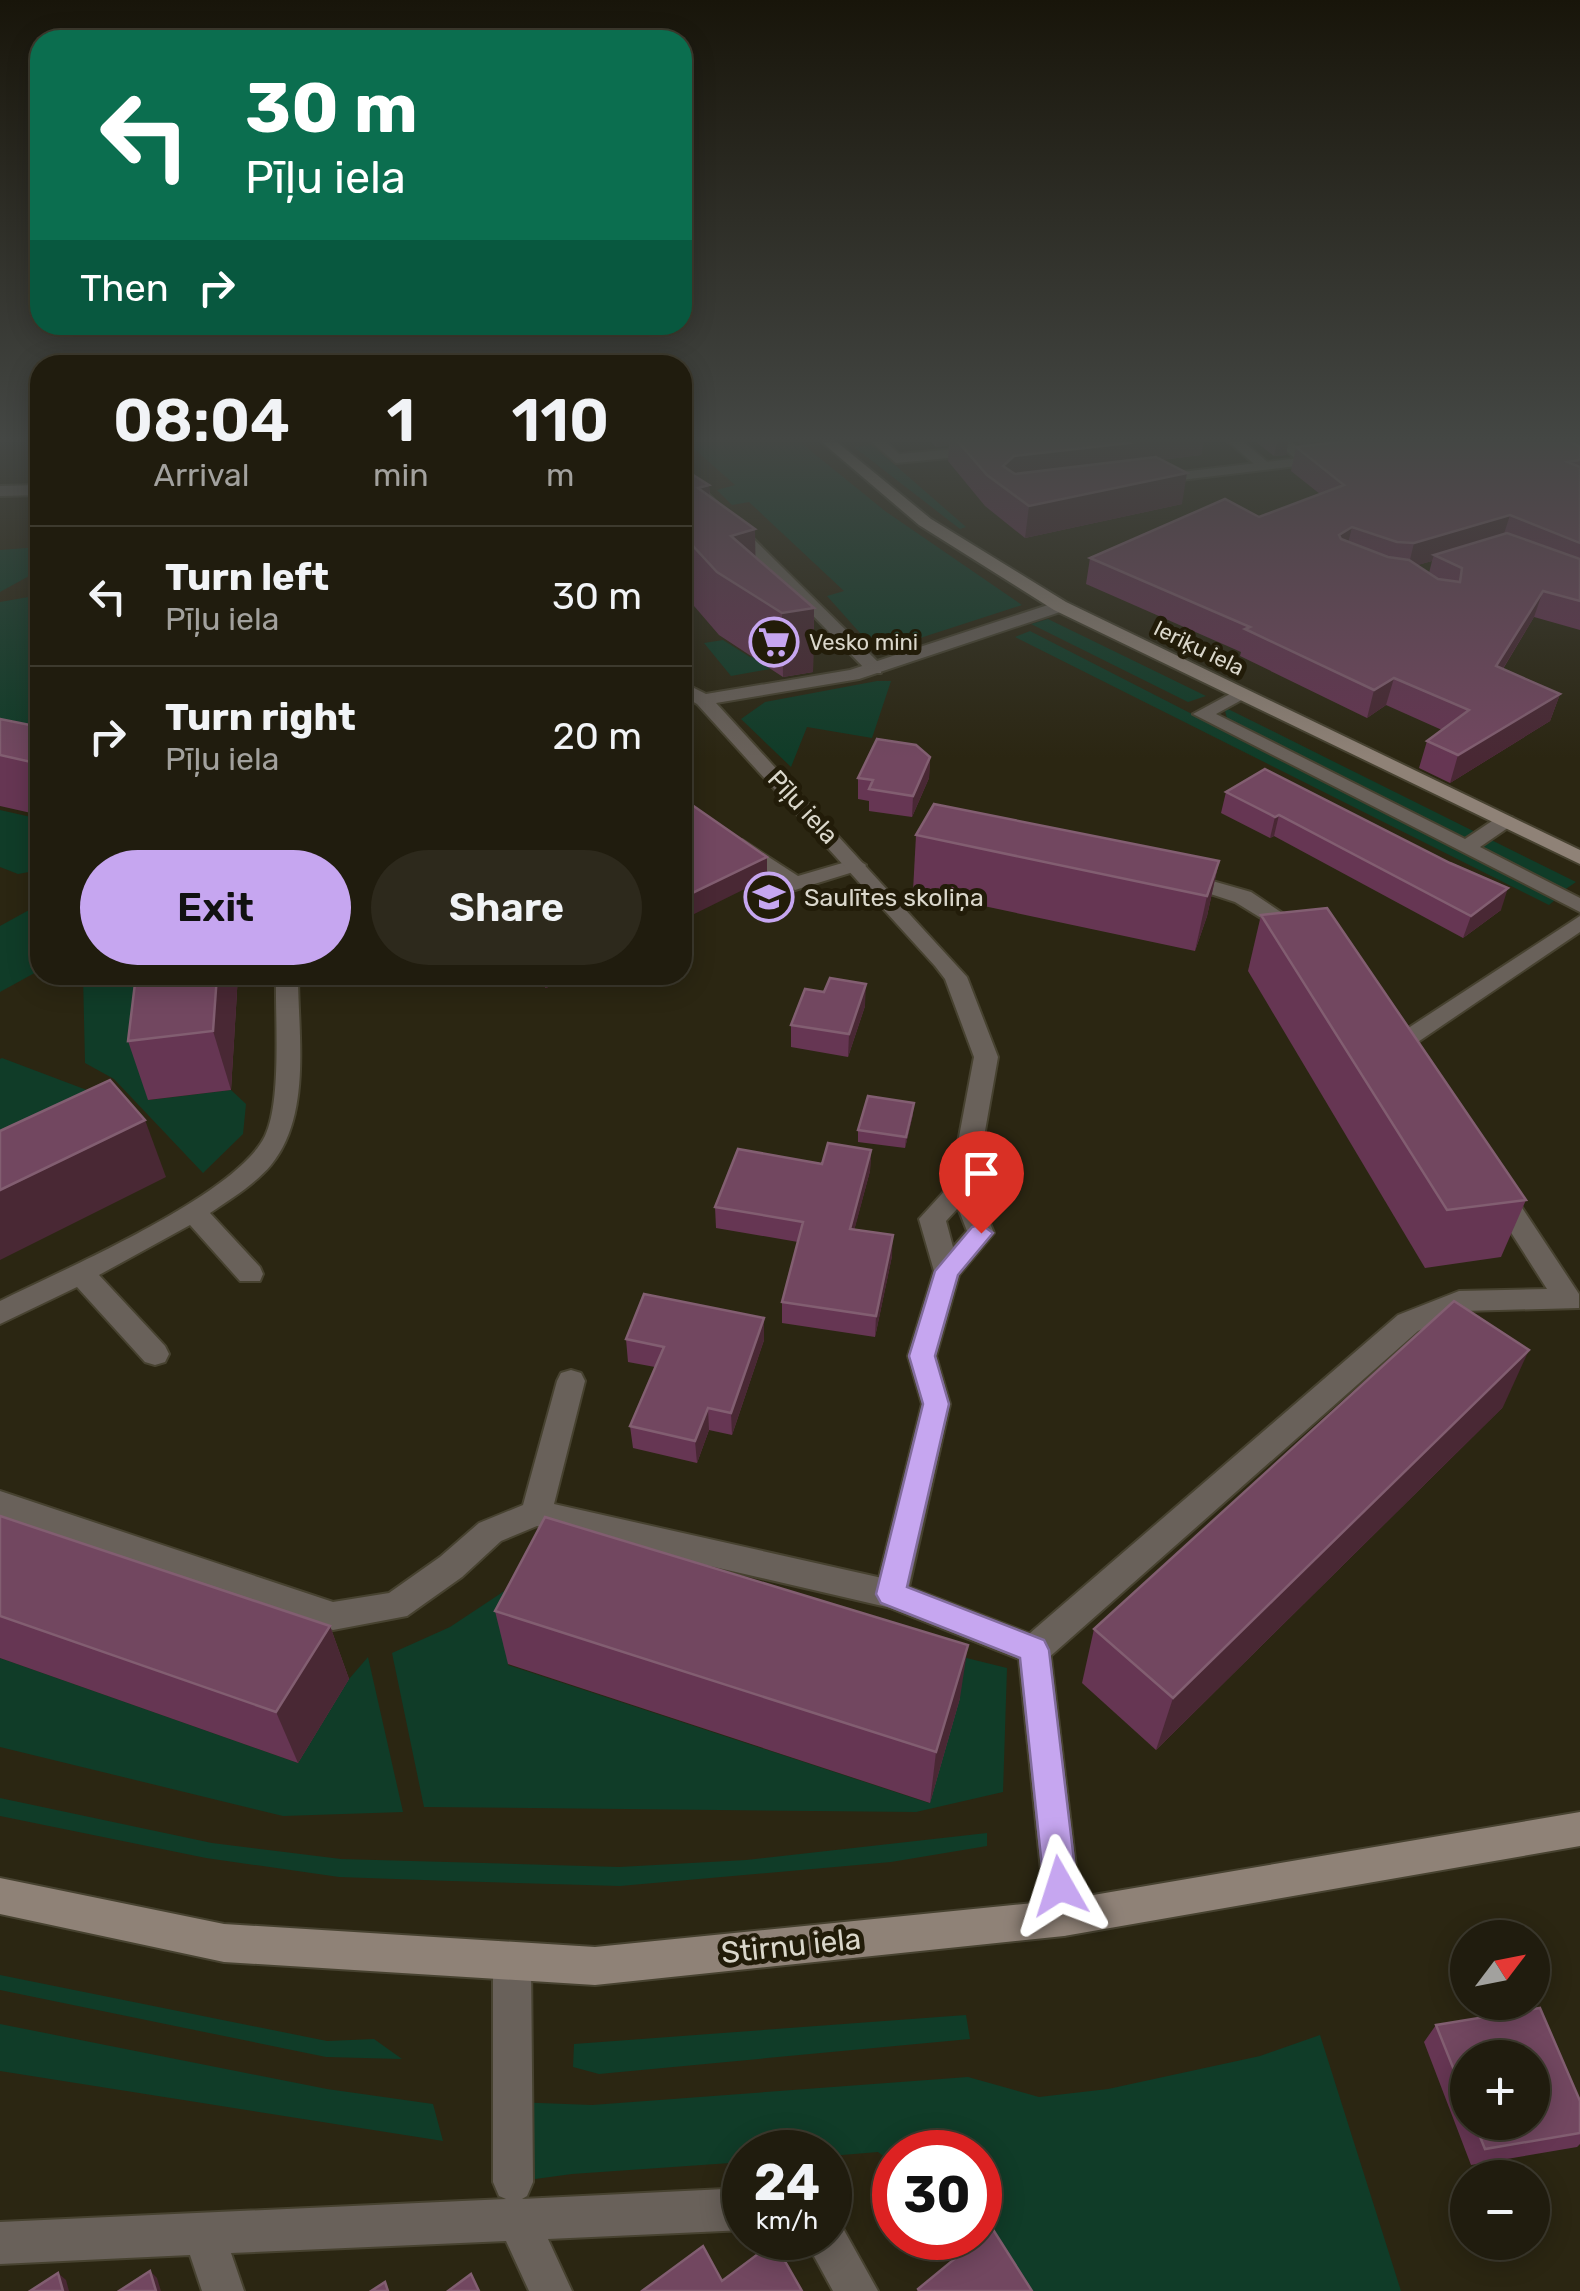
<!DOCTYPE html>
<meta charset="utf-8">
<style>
body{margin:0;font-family:Rubik,sans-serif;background:#2d291c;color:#f1f3f6;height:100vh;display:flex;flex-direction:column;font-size:38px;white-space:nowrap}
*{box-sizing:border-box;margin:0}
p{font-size:32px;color:#a2a19e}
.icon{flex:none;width:55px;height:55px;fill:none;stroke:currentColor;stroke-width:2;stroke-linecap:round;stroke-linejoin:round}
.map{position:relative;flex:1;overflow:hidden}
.sheet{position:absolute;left:30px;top:355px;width:662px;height:630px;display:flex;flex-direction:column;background:#201c0e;border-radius:30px;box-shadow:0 5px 25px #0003,0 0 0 2px #3d3a2e}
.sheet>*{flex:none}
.top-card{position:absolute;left:30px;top:30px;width:662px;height:305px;border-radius:30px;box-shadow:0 5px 25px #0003,0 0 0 2px #3d3a2e;background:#0b6e4f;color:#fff;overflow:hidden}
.needle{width:65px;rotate:58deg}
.controls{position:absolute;left:1450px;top:1920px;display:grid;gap:20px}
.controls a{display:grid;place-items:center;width:100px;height:100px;border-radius:50%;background:#201c0e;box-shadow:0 5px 25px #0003,0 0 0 2px #3d3a2e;font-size:50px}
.speed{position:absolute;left:722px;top:2130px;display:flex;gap:20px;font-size:50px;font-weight:700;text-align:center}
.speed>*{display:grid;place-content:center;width:130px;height:130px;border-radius:50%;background:#201c0e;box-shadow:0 5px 25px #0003,0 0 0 2px #3d3a2e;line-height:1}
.speed small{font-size:25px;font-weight:400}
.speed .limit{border:15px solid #d22;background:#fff;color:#111}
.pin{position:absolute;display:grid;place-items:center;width:85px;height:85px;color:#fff;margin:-102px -42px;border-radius:50% 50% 50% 0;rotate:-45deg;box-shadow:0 0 10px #0007}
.pin .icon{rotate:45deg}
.me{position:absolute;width:110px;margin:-55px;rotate:354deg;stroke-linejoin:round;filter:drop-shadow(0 0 8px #0008)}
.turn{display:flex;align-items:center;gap:35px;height:210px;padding:0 50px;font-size:45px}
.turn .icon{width:130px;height:130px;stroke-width:2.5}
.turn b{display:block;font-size:70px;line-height:85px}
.then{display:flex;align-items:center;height:95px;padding:0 50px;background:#0003;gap:20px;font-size:38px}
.eta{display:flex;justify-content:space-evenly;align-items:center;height:170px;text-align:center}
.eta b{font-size:60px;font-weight:600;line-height:70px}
.button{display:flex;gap:20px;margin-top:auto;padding:20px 50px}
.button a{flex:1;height:115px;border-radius:60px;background:#c6a6f0;color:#111;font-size:40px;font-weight:600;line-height:115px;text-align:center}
.button a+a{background:#2d291c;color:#f1f3f6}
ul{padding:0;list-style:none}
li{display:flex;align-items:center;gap:30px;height:140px;padding:0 50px;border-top:2px solid #3d3a2e}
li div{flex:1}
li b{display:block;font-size:38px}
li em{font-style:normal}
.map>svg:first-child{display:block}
.green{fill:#103c28}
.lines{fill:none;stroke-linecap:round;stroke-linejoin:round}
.lane-casing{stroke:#474230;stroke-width:4}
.street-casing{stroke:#474230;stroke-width:4}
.secondary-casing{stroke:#474230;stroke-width:4}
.lane{fill:#69615a;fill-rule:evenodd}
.street{fill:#69615a;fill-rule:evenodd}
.secondary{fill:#8f8277;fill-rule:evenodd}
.wall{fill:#663653;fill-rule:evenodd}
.shaded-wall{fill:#492834}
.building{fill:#724760;stroke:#825e71;stroke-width:2.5}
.route{fill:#c6a6f0;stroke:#816c9c;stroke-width:2.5}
.labels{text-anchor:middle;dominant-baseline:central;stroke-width:10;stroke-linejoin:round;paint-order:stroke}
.far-poi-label{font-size:22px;fill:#dad7cb;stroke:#221c09;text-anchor:start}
.far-street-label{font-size:22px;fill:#dad7cb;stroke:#221c09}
.street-label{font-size:25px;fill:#dad7cb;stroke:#221c09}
.poi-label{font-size:25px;fill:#dad7cb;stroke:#221c09;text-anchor:start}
.near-street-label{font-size:30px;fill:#dad7cb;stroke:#221c09}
</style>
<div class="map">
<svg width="1580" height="2291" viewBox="0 0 1580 2291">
<rect width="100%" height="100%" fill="#2b2612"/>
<g class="green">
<polygon points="682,438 795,438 885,511 1022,605 877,652 827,596 844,591 749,502 732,505 717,490 735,485"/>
<polygon points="872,445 966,527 960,529 854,447"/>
<polygon points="40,547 40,570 0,592 0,550"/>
<polygon points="40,595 40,737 0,731 0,602"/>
<polygon points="1048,619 1206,696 1188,702 1031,624"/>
<polygon points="1030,631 1555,900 1549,905 1015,637"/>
<polygon points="723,640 750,657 764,652 792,665 731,676 704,643"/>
<polygon points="877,681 891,681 872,738 807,727 791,767 741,719 765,702"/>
<polygon points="1224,707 1576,882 1563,891 1228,722"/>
<polygon points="0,810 40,819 40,870 18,874 0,867"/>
<polygon points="40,904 40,970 0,992 0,926"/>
<polygon points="83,975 162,975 149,1100 231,1090 246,1104 243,1134 203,1173 114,1079 85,1063"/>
<polygon points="2,1058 100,1095 0,1200 0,1059"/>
<polygon points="533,1572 508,1665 929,1803 918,1646 1007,1668 1003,1792 916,1812 424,1807 392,1653 450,1627"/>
<polygon points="368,1657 403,1812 283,1816 0,1747 0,1658 298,1763 349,1679"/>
<polygon points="0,1798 212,1843 341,1859 619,1867 746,1860 987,1833 987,1846 891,1862 620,1886 451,1881 339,1877 206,1858 0,1816"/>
<polygon points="0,1975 327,2041 374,2039 402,2059 326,2057 0,1990"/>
<polygon points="966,2015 970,2039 599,2074 573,2067 574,2044"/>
<polygon points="0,2024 327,2089 433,2104 443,2141 0,2071"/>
<polygon points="1320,2035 1401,2291 1025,2291 990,2236 980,2228 980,2152 895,2152 895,2165 878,2152 830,2156 830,2152 745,2152 745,2162 572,2174 513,2182 513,2102 592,2105 968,2077 1039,2097 1108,2089 1260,2056"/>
</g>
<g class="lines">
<g class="lane-casing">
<g id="lane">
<polygon points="867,438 882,438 899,454 979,447 986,451 979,455 896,463"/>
<polygon points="1224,438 1239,438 1272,466 1260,469"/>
<polygon points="1272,438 1287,438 1313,461 1301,464"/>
<polygon points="682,468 881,665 881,673 869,673 682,481"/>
<polygon points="1241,688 1250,693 1247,697 1216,714 1465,839 1498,817 1512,817 1512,825 1480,847 1580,898 1580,912 1193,714"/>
<polygon points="742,840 798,876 856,859 866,865 863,869 795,890 735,850 735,842"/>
<polygon points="1181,872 1251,892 1309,931 1298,938 1290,936 1235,902 1174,882 1171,878 1174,874"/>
<path d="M276,975h22c0,60 14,140 -27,190 -16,19 -40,34 -61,48l50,54 3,7 -3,7h-20l-50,-56 -91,50 66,71 4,8 -4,8 -10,3 -10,-3 -68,-75 -77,37v-23c62,-31 236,-105 265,-165 17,-35 10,-120 11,-161z"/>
<polygon points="1500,1186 1509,1188 1579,1294 1579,1308 1462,1311 1418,1331 1046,1660 1034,1665 1022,1660 1018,1650 1022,1640 1398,1315 1459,1291 1547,1289 1487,1195 1491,1188"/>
<polygon points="571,1370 581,1373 585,1381 554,1504 891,1580 902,1584 907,1594 902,1604 891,1608 537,1526 501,1541 462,1577 407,1616 333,1630 0,1517 0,1491 333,1602 389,1593 440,1557 479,1523 523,1505 557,1381 561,1373"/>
<polygon points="512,1942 525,1948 531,1961 533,2182 527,2196 522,2199 745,2188 745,2230 548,2239 572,2291 529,2291 506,2241 231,2253 244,2291 202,2291 190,2255 0,2264 0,2222 506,2199 499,2196 493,2182 493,1961 499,1948"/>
<polygon points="830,2219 840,2223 878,2291 833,2291 804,2238 830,2238"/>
</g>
</g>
<g class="street-casing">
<g id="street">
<polygon points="1325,455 1330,456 1330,462 1156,483 1149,479 1156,475"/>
<polygon points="40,485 40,495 0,496 0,486"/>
<path d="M1060,601l8,5 -2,4 -207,69 -143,24 251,274 31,80 -23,131 19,45 -35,42 -23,81 14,48 -41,183 137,53 4,10 32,268 -5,13 -13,5 -13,-5 -5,-13 -27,-259 -139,-55 -5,-10 47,-190 -14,-48 26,-85 -15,-52 31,-34 24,-128 -29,-78 -10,-13 -238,-262 -15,-9v-13l24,12 144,-24zM958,1208l9,23 -14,16 -7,-26z"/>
<polygon points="1580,916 1580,932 1409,1048 1393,1048 1389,1043 1393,1038"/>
</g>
</g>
<g class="secondary-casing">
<g id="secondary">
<polygon points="817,438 832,438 931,519 1066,602 1580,850 1580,864 1054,610 919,525"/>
<polygon points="1580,1812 1580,1846 1064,1936 595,1985 224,1962 0,1914 0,1878 224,1924 595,1947 1064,1900"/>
</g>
</g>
<use href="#lane" class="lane"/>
<use href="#street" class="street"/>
<use href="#secondary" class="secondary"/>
</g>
<g class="wall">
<polygon points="928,438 1204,438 1201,455 1161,460 1182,504 1025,538 985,506 948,461 949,445 936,447"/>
<polygon points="1251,438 1289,438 1286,455 1274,456"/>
<path d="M1292,438h70v1l12,-1h206v192l-46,-13 -31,52 57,25 -10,27 -100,62 -31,-15 8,-27 15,-11 -56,-25 -19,13 -127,-62 1,-4 -155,-68 4,-26 169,-41 61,-23 -29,-23 5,-24 6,-1zM1432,561l-3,12 -12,-8z"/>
<polygon points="682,468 709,485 710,497 755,529 755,558 814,608 813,672 783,677 719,635 682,592"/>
<polygon points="0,719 40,727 40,815 0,806"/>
<polygon points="930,757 929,778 912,817 869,811 869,801 858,799 858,778"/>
<polygon points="1226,792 1501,910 1463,938 1274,836 1270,838 1221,813"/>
<polygon points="916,835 1219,861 1207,916 1195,951 913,891"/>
<polygon points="1261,915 1526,1200 1501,1257 1425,1268 1248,971"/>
<polygon points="238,975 231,1090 148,1100 128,1041"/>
<polygon points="530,975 573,975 546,988"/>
<polygon points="865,1006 848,1057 791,1047 791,1025"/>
<polygon points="913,1114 905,1148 858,1142 858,1130"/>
<polygon points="871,1150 870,1171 854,1230 892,1256 875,1337 782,1323 782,1302 798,1242 716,1228 715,1207 822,1164"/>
<polygon points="764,1318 764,1340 732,1435 709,1430 697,1463 633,1448 630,1426 655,1367 628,1362 626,1339"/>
<polygon points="1503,1407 1156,1750 1082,1683 1094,1629"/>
<polygon points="0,1516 330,1626 349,1679 298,1763 0,1658"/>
<polygon points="495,1611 960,1698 930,1803 508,1664"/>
<path d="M1436,2025l144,76v43l-3,3 -106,18 -47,-123zM1468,2058l64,64h-64z"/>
</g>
<g class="shaded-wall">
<polygon points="936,438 949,438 949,445 936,447"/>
<polygon points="1112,438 1204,438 1201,455 1126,464 1012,487 1003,466 1014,456"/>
<polygon points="1278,438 1289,438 1286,455 1274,456"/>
<polygon points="1312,438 1362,438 1360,446 1309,452"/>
<polygon points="1187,473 1182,504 1025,538 1029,506"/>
<polygon points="709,485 711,545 698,488"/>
<polygon points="1510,515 1502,540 1434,555 1432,561 1408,568 1414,543"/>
<polygon points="1352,527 1346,552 1339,535"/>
<polygon points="755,529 756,591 731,536"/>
<polygon points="1543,591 1534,617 1488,693 1496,666"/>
<polygon points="814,608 813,672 783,677 782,613"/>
<polygon points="1394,678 1386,705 1367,718 1374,690"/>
<polygon points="1560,694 1550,721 1450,783 1458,755"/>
<polygon points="930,757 929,778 912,817 913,796"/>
<polygon points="1279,815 1274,836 1270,838 1275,817"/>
<polygon points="767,857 767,878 682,920 682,898"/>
<polygon points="1219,861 1207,916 1195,951 1207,896"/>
<polygon points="1508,888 1501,910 1463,938 1471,916"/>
<polygon points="217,975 238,975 231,1090 213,1031"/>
<polygon points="544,975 573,975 546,988"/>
<polygon points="866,984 865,1006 848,1057 849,1034"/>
<polygon points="914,1103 913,1114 905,1148 906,1137"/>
<polygon points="145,1120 166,1177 0,1260 0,1190"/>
<polygon points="871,1150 870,1171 849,1250 850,1229"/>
<polygon points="893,1235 892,1256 875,1337 876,1316"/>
<polygon points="764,1318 764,1340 732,1435 731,1413"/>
<polygon points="1529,1350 1503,1407 1156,1750 1173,1698"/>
<polygon points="708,1408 709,1430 697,1463 695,1441"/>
<polygon points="330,1626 349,1679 298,1763 276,1712"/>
<polygon points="968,1645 960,1698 930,1803 936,1752"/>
<polygon points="150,2271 157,2278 161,2291 156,2291"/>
<polygon points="58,2273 66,2280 69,2291 63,2291"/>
</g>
<g class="building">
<polygon points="955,438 1117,438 1129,443 1014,456 1003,466 1015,474 1156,457 1187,473 1029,506 987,475"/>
<polygon points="1374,438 1565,438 1580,447 1580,460 1568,462 1580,467 1580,543 1510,515 1414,543 1397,542 1352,527 1339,535 1341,539 1388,557 1409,560 1438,579 1460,582 1462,568 1434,555 1507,533 1580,559 1580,601 1543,591 1496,666 1560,694 1458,755 1427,741 1469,710 1394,678 1374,690 1245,629 1250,627 1090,558 1225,499 1259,517 1344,485 1296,447"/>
<polygon points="682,468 709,485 698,488 755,529 731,536 814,608 782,613 717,572 682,534"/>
<polygon points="0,719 40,727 40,764 0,755"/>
<polygon points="877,739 916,745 930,757 913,796 869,789 873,780 858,778"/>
<polygon points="1265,769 1450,863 1508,888 1471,916 1279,815 1275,817 1226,792"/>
<polygon points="682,798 767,857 682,898"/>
<polygon points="934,804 1219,861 1207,896 916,835"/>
<polygon points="1327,908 1526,1200 1447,1210 1261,915"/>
<polygon points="136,975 217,975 213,1031 128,1041"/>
<polygon points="830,978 866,984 849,1034 791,1025 805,989 824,992"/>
<polygon points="110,1080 145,1120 0,1190 0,1131"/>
<polygon points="868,1096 914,1103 906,1137 858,1130"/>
<polygon points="828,1143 871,1150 850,1229 893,1235 876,1316 782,1302 803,1222 715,1207 738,1149 822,1164"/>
<polygon points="644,1294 764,1318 731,1413 708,1408 695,1441 630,1426 664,1347 626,1339"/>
<polygon points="1454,1301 1529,1350 1173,1698 1094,1629"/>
<polygon points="0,1516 330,1626 276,1712 0,1616"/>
<polygon points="545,1517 968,1645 936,1752 495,1611"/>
<polygon points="1540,2008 1580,2101 1580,2133 1485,2149 1474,2122 1532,2122 1532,2058 1468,2058 1468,2105 1436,2025"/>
<polygon points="992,2228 1032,2291 919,2291 918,2289"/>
<polygon points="774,2242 802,2291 642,2291 703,2246 722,2281"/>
<polygon points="150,2271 156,2291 119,2291"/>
<polygon points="58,2273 63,2291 30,2291"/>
<polygon points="471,2274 479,2291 448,2291"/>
<polygon points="385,2282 388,2291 371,2291"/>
</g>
<linearGradient id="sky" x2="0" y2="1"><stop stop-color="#18150a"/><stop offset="0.58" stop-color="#444744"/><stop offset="1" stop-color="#444744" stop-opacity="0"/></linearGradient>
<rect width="1580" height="758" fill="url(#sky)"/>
<polygon class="route" points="981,1224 993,1233 958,1275 935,1356 949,1404 907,1587 1044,1640 1049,1650 1077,1886 1072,1898 1060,1903 1049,1898 1044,1886 1020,1658 881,1603 876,1594 923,1404 909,1356 935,1271 972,1227"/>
<defs>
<g id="supermarket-ring" transform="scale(2.5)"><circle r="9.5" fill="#221c09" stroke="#c6a6f0" stroke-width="1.5"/><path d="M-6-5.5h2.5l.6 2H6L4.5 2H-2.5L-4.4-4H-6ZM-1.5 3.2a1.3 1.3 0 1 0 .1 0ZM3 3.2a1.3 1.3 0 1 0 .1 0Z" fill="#c6a6f0"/></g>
<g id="school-ring" transform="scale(2.5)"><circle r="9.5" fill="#221c09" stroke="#c6a6f0" stroke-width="1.5"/><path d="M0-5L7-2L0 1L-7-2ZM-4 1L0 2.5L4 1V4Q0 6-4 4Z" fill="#c6a6f0"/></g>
</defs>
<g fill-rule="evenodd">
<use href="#supermarket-ring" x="774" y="642"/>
<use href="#school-ring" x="769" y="897"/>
</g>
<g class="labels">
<g class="far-poi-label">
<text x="809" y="642">Vesko mini</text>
</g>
<g class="far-street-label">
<text transform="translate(1199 648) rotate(26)">Ieriķu iela</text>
</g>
<g class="street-label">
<text transform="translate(803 807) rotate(47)">Pīļu iela</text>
</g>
<g class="poi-label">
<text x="804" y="897">Saulītes skoliņa</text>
</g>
<g class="near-street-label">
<text transform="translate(791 1946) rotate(-6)">Stirnu iela</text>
</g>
</g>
</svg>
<div class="controls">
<a><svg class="needle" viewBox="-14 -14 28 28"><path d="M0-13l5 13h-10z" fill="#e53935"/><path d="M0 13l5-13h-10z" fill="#a2a19e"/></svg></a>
<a>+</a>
<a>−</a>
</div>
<div class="speed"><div>24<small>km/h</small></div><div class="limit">30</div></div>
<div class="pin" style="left:981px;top:1233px;background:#d93025"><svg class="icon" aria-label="arrive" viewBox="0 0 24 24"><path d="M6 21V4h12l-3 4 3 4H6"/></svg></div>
<svg class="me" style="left:1060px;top:1886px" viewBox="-20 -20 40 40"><path d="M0-17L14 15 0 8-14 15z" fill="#c6a6f0" stroke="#fff" stroke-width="4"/></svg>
<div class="top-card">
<div class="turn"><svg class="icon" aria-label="left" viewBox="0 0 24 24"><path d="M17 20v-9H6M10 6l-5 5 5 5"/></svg><div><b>30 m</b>Pīļu iela</div></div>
<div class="then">Then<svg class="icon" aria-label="right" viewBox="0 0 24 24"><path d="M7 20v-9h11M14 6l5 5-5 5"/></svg></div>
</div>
<section class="sheet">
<div class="eta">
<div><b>08:04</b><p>Arrival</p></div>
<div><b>1</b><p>min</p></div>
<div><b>110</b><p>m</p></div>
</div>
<ul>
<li><svg class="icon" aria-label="left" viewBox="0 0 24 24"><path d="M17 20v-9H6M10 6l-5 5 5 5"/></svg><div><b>Turn left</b><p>Pīļu iela</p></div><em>30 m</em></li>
<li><svg class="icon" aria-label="right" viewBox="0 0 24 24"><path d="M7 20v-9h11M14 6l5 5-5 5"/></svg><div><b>Turn right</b><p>Pīļu iela</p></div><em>20 m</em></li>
</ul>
<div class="button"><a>Exit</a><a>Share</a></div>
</section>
</div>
